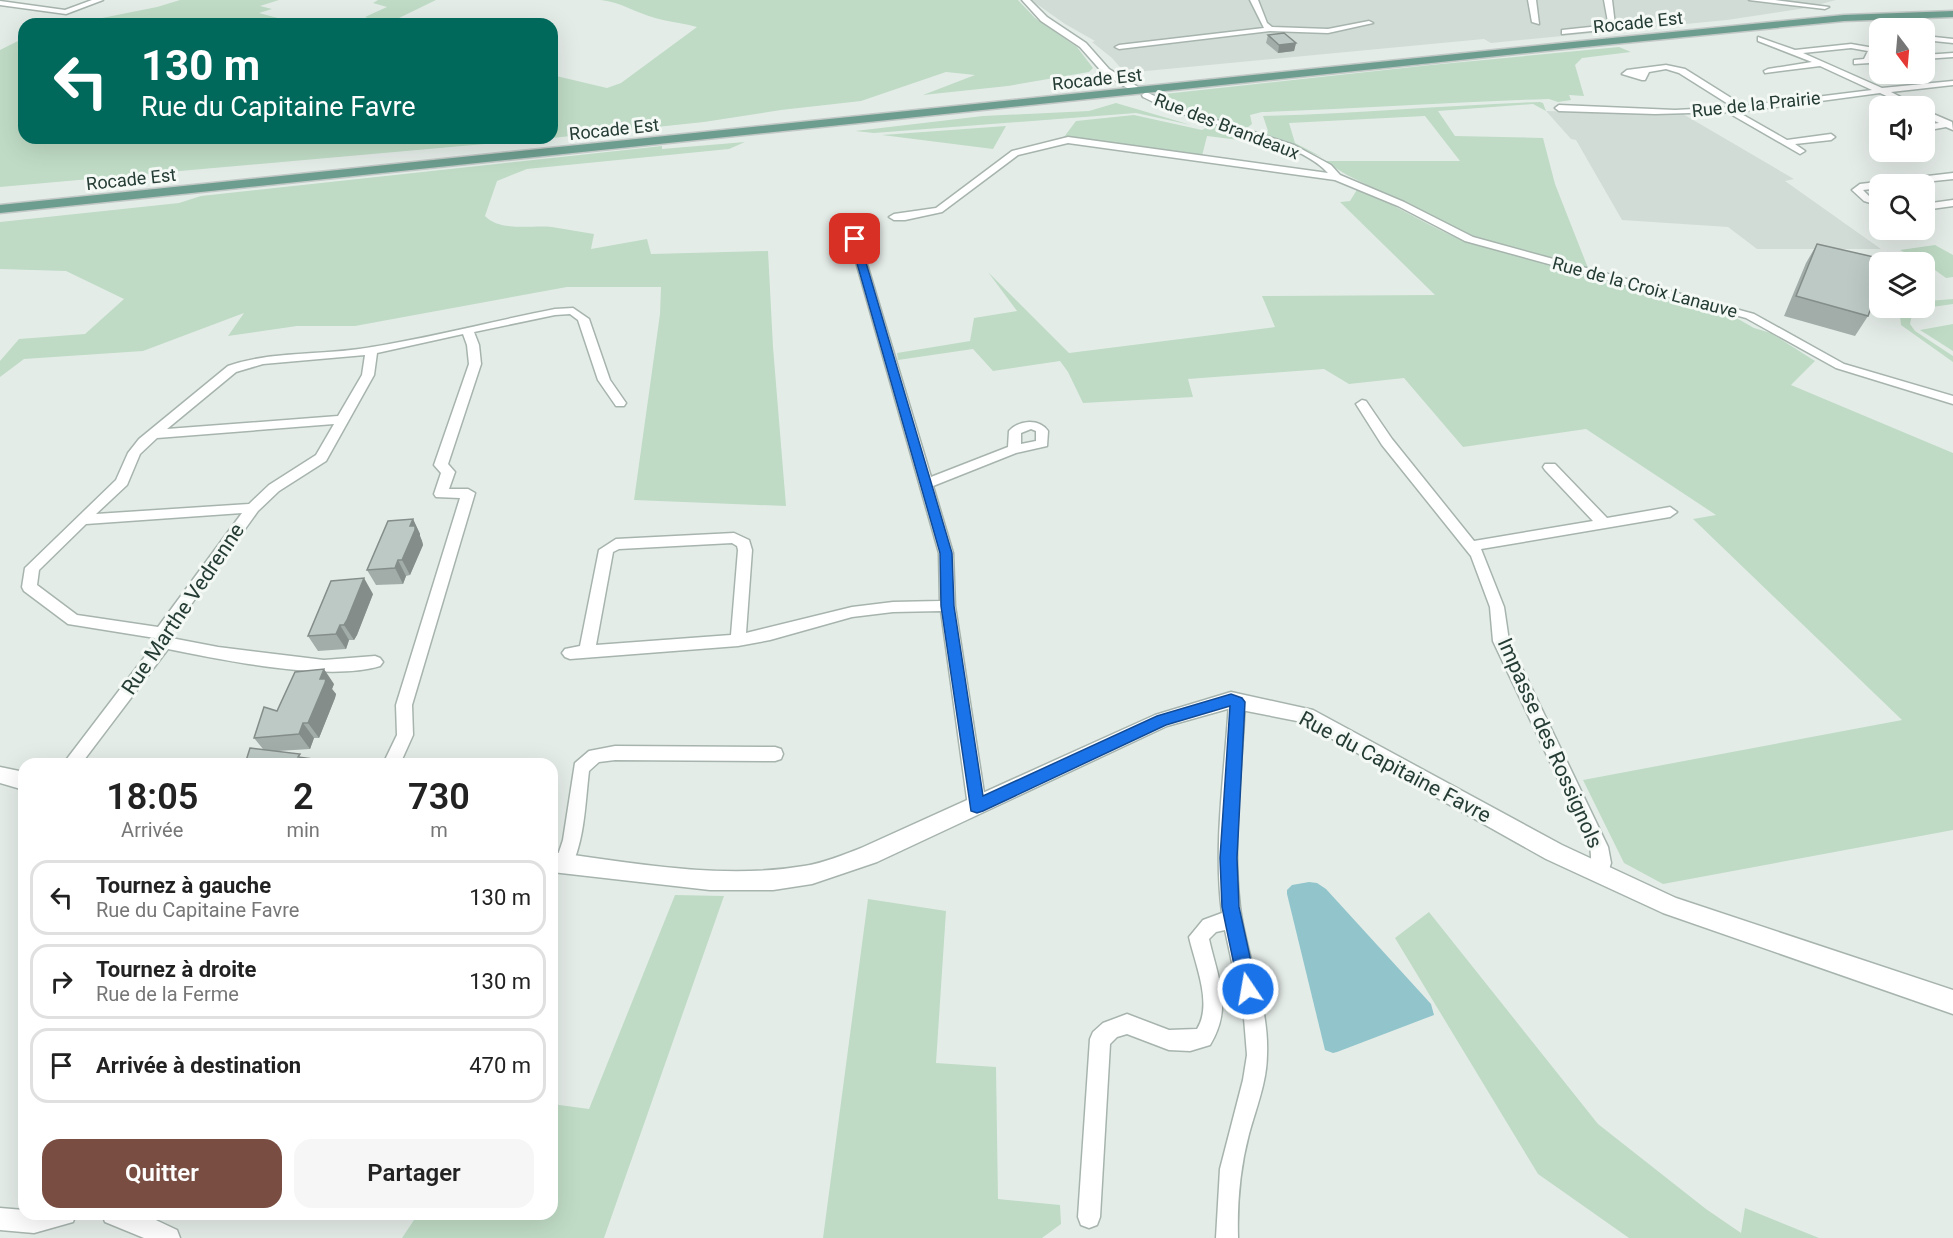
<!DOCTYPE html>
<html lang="fr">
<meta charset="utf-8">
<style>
body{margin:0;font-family:Roboto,sans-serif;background:#f6f6f6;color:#222;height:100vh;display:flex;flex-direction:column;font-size:22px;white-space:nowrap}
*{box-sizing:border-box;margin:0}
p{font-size:20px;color:#767676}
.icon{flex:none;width:33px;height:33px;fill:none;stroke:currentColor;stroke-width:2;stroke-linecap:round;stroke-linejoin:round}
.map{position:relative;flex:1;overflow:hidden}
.drawer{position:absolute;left:18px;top:758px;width:540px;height:462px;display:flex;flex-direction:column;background:#fff;border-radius:18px;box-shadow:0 6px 24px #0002}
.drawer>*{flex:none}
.hud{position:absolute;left:18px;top:18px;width:540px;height:126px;border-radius:18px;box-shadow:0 6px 24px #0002;background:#00695c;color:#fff;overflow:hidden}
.needle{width:39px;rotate:164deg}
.buttons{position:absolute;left:1869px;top:18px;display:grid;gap:12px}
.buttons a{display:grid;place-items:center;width:66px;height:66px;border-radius:12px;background:#fff;box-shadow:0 6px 24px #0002;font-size:30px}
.pin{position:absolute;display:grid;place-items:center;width:51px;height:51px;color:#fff;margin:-26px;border-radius:12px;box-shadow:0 3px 9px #0006}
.me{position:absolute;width:66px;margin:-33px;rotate:348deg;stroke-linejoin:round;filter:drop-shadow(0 0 4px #0008)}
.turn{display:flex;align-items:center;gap:21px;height:126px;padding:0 24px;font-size:27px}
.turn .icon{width:78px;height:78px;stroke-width:2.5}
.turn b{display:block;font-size:42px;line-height:51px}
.eta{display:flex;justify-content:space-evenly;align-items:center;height:102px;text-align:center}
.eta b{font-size:36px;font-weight:600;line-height:42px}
.action{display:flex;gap:12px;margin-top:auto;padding:12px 24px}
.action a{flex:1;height:69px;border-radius:18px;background:#794d42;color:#fff;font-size:24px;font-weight:600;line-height:69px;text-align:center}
.action a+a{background:#f6f6f6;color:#222}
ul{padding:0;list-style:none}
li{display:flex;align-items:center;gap:18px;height:75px;margin:0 12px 9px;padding:0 12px;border:3px solid #e0e0e0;border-radius:18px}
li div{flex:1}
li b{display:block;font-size:22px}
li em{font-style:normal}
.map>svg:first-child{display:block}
.built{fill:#d2dcd7}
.green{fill:#bfdbc5}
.water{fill:#91c5cb}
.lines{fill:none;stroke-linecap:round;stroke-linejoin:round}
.minor-casing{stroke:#a7b4ae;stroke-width:3}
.tertiary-casing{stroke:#a7b4ae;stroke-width:3}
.primary-casing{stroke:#c2c8c6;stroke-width:3}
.minor{fill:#fff;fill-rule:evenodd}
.tertiary{fill:#fff;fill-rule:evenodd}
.primary{fill:#6d9d8e;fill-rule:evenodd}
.wall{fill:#a2ada9}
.shaded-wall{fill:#848d89}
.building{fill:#bcc9c4;stroke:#848d89;stroke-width:1.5}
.route{fill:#1a73e8;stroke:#114b97;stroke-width:1.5}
.labels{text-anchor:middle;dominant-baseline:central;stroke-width:6;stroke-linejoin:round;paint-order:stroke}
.far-street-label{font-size:18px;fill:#253c34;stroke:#f4f9f6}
.street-label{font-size:21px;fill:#253c34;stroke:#f4f9f6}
</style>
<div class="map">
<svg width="1953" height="1238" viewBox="0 0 1953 1238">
<rect width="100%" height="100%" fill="#e4ece8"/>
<g class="built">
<polygon points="1031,0 1836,0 1806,8 1727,20 1491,43 1484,39 1125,73 1112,58 1092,42 1095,41 1065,24"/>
<polygon points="1546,111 1683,114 1794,179 1785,181 1881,249 1757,249 1728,227 1622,220 1576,140 1571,139"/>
</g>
<g class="green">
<polygon points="180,0 279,0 260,6 272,9 259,13 300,24 72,24 157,7"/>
<polygon points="378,0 436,0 397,19 410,24 384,24 365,17 387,7 373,3"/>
<path d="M601,0h417l17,18 42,29 16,21 -4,4 -81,14 -85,9 52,-20 -29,-3 -85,29 -80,9 -77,12 -152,16v-63l55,13 14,-5 76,-56c-13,-4 -29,-5 -42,-9 -19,-5 -34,-16 -54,-18z"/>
<polygon points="24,38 24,138 551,138 0,187 0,50"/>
<path d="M1619,47l12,5 -49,6 -7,7 9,31 -15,-1 2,5 -13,2 -9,-3c-96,3 -191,10 -287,13l-12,3 2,9 -5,4 -72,-22 -20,-11 276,-30z"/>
<path d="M1540,102l3,1 3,8 -13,-7 -95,7 17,25 88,2 12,46 33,84 -87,-22 -37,-13 -117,-58 -23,-14h136l-35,-45 -136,7 6,20 27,14 -60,-24 6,-2 -5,-15c93,-2 185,-11 277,-14z"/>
<polygon points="1116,103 1191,125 1136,113 874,133 855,131 983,116 1089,111"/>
<polygon points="1134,115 1202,130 1213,124 1241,132 1239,140 1207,136 1202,156 1064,137 1076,121"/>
<polygon points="1006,126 993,149 882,135"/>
<path d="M745,142l-16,7 -202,20 -30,12 -12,35c15,16 47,9 67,11 14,2 28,5 42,7l-3,15 56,-10 4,15 117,-3 5,96 13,159 -152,-6 26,-186 1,-27h-94l-212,39h-58l-69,10 16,-23 -101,38 -119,8 -24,18v-16l19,-22 66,-5 39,-35 -58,-28 -66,-2v-47l179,-19 22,-7 461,-50v3z"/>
<path d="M1358,188c38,17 73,40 111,55l257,69 28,16 17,5 44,28 -24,24 162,68v377l-290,54 -39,-21 -41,-83 319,-60 -209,-201 23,-4 -130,-86 -123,18 -59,-69 -55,6 -25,-15 -136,10 5,18 -110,6 -15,-31 -8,-11 -67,10 -20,-22 -75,11 -1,-7 73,-12 4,-23 43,-7 -29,-39 81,81 206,-26 -13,-31 173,-1 -95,-93 10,-1z"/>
<polygon points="1935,245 1953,255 1953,277 1946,278 1924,262 1900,250"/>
<path d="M1953,299v5l-28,4 -13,6 -2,10 5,7 38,25v6l-52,-37 -1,-9c7,-9 13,-8 24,-8l1,-6 3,-1z"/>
<polygon points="1953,324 1953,351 1920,330"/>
<polygon points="675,895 724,896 604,1238 402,1238 418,1214 552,1214 552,1104 589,1109"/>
<polygon points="868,899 946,911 936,1063 996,1067 998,1199 1060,1205 1061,1224 1042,1238 823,1238"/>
<polygon points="1429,912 1598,1124 1706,1209 1741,1233 1745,1208 1819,1238 1629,1238 1538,1174 1395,938"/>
</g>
<polygon class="water" points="1309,882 1317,883 1326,889 1431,1004 1434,1015 1337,1052 1333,1053 1325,1050 1287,894 1287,890 1292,885"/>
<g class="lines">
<g class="minor-casing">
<g id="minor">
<polygon points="92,0 103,0 66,14 0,5 0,1 65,10"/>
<polygon points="1022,0 1030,0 1047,17 1086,43 1109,69 1138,87 1138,91 1132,91 1103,73 1080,47 1041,21"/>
<polygon points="1250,0 1258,0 1267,23 1272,27 1328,29 1369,21 1373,23 1328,33 1270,31 1119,49 1115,47 1119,45 1264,28"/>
<polygon points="1528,0 1536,0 1539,24 1532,22"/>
<polygon points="1604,0 1612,0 1615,25 1602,30 1562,34 1562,30 1600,26 1608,22"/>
<polygon points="1749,0 1775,0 1829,7 1825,9"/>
<polygon points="1925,36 1953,39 1953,43 1924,40"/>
<polygon points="1758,37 1795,50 1851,44 1880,49 1880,53 1875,52 1870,63 1854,64 1854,60 1864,59 1868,51 1851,48 1803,53 1882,88 1953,81 1953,85 1891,92 1918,106 1908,106 1880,93 1738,112 1787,140 1831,134 1835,137 1831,140 1795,144 1805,151 1800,154 1727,112 1655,114 1559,111 1555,108 1559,105 1675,110 1733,107 1679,73 1666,69 1649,72 1645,80 1642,80 1622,74 1627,70 1666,65 1685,69 1744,106 1872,90 1820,66 1765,73 1764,71 1768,69 1812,62 1758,41"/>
<polygon points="1953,53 1953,57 1924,59 1924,55"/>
<path d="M1146,92l36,17 112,36 37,20 9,10 64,27 69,35 281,77 90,50 109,32v8l-117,-36 -90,-50 -281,-77 -67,-35 -63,-26 -267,-37 -50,12 -76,57 -37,8h-11l-5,-3 5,-3 42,-6 76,-57 56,-14 260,36c-29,-32 -110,-46 -151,-61 -12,-4 -23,-10 -34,-15l-1,-2z"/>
<polygon points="1924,110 1952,122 1953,130 1946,127 1924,131 1924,125 1939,123 1924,116"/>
<polygon points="1953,173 1953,179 1905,184 1880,184 1880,188 1863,190 1870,197 1880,200 1880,206 1864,201 1852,190 1860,184"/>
<polygon points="1953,200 1953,206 1924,210 1924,204"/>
<path d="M853,231l5,3 73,243 77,-30 1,-16c10,-11 30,-13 39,0l-1,15 -31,7 -83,33 20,67 2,53 31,200 -3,5 -6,2 -6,-2 -3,-5 -27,-195 -48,1 -41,5 -82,23 -32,6 -168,13 -5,-2 -3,-4 3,-4 15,-3 19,-96 17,-11 118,-6 15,7 3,10 -6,83 106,-26 41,-5 47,-1 -1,-48 -91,-319zM1031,429l5,2v10l-15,3v-11zM732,543l5,3 1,4 -7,85 -135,10 17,-93 6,-3z"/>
<path d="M573,308l16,11 21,61 16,23 -2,3h-8l-18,-26 -20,-60 -8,-6 -15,1 -81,17 5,13 2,19 -33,100 7,8 -6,17h19l7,4 -63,212 1,30 -13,29h-17l14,-29 -1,-30 64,-207 -24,-1 -2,-3 7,-21 -7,-8 35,-101 -2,-19 -4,-11 -86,19 -3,22 -48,86 -47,30 -21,20 -88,123 1,4 47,9 106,13 51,-4 5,2 3,4 -3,4c-51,16 -158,-6 -212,-17l-87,115h-18l93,-122 -1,-4 -87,-14 -44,-33 -2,-4 3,-19 91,-88 12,-27 11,-14 89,-73c46,-16 96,-10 144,-19 61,-10 122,-26 183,-38zM365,355l-3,20 -24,41 -171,13 69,-57 27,-8zM334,424l-18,31 -47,30 -20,19 -153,10 31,-29 13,-31 17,-16zM242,513l-84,114 -81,-12 -40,-30 2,-15 47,-46z"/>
<path d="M1362,400l4,1 26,38 82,102 119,-20 -48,-51 -2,-3 2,-3h10l52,54 63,-11 7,5 -7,5 -189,32 23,58 5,34 99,206 3,16 -5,16 -6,2 -6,-2c-4,-9 -2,-22 -4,-32l-97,-206 -3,-34 -19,-51 -89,-111 -26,-41z"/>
<path d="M1237,696l6,2 2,4c-3,68 -13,137 -5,205 6,49 29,97 27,147 0,28 -11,54 -18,80 -9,34 -12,69 -11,104h-22l4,-69 23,-89 4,-25 -3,-37 -19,-88 -9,2 -7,7c9,40 24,68 1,106l-20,6 -21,-1 -42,-16 -10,3 -7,7 -10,173 -3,8 -8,3 -8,-3 -3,-8 12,-178 3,-7 10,-9 24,-9 42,16 28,-1c16,-25 -2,-65 -8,-92l14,-17 19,-7c-9,-70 3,-141 7,-211l2,-4z"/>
<path d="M615,746l160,1 6,2 2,5 -2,5 -6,2 -160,-1 -16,2 -10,9c-4,33 -4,68 -19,99l-6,2 -6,-2 -3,-6 8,-24 12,-77 14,-12z"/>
<polygon points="0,1208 24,1210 24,1214 76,1214 73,1222 34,1233 0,1230"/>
<polygon points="102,1214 143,1214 177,1230 180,1238 144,1238 105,1222"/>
</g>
</g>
<g class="tertiary-casing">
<g id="tertiary">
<path d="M1231,692l82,18 249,135 114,53 277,92v24l-290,-101 -117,-54 -244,-137 -71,-14 -64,18 -290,136 -65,22 -39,6h-63l-158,-18v-20c83,11 169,28 252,14 20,-3 39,-11 57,-18l294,-133z"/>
<polygon points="0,767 24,772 24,790 0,783"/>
</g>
</g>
<g class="primary-casing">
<polygon id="primary" points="1953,11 1953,17 1844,21 1584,47 0,213 0,205 1572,42 1844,15"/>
</g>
<use href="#minor" class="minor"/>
<use href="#tertiary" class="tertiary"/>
<use href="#primary" class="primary"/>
</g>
<g class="wall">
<polygon points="1268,35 1296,43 1294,51 1278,53 1266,43"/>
<polygon points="1817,244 1880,262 1880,288 1876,293 1868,316 1855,336 1784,316 1806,263"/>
<polygon points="413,519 420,534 420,536 422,541 423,545 410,575 406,576 403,584 376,585 367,570"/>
<polygon points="373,594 357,635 354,640 349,640 346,649 318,651 308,636"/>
<polygon points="334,684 332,689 336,694 335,698 319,738 314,738 310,749 278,751 302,758 314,759 317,764 245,764 263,749 254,738 277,711"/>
</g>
<g class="shaded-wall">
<polygon points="1296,43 1294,51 1278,53 1279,45"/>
<polygon points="413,519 420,534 420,536 422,541 423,545 410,575 402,560 410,526"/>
<polygon points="398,560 406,576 403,584 395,568"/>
<polygon points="364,578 373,594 357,635 354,640 344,625"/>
<polygon points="340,625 349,640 346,649 336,634"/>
<polygon points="324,669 334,684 332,689 336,694 335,698 319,738 308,723 320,679"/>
<polygon points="303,723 314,738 310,749 299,734"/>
</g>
<g class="building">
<polygon points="1284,33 1296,43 1279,45 1268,35"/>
<polygon points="1817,244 1887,260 1887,262 1880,262 1880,284 1868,316 1796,296"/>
<polygon points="413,519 410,526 415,526 415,530 402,560 398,560 395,568 367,570 388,521"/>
<polygon points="364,578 347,620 344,625 340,625 336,634 308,636 331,581"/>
<polygon points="324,669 320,679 326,679 325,683 308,723 303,723 299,734 254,738 264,707 277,711 295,672"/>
<polygon points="250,748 300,754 298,757 314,759 312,764 245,764"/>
</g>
<polygon class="route" points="855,236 859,239 952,553 954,606 983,796 1157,716 1231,694 1242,698 1245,702 1237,858 1239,907 1257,989 1254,995 1248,997 1242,995 1239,989 1222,907 1220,858 1230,706 1166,725 983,811 977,813 971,811 941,606 940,553 850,239"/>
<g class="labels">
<g class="far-street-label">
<text transform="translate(1638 22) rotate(-6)">Rocade Est</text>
<text transform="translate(1097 79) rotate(-6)">Rocade Est</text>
<text transform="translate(1756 104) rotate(-6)">Rue de la Prairie</text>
<text transform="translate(1227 126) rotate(21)">Rue des Brandeaux</text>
<text transform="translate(614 129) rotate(-6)">Rocade Est</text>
<text transform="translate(131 179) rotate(-6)">Rocade Est</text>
<text transform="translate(1645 287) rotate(15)">Rue de la Croix Lanauve</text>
</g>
<g class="street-label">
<text transform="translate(183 609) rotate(-56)">Rue Marthe Vedrenne</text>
<text transform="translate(1550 743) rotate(66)">Impasse des Rossignols</text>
<text transform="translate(1395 767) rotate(28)">Rue du Capitaine Favre</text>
</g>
</g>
</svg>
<div class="buttons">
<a><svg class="needle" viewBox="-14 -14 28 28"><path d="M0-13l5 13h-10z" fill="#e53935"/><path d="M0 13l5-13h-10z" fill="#767676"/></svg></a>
<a><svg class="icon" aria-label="sound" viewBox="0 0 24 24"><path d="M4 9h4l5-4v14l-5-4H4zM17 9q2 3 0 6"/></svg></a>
<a><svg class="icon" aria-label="search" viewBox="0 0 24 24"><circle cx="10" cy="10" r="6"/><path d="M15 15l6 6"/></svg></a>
<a><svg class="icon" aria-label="layers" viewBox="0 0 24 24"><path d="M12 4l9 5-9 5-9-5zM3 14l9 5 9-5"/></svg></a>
</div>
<div class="pin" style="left:855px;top:239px;background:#d93025"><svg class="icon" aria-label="arrive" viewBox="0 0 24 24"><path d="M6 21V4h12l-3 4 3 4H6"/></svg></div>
<svg class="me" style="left:1248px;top:989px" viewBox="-20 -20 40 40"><circle r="17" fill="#1a73e8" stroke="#fff" stroke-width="3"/><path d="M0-11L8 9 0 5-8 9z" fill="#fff"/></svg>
<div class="hud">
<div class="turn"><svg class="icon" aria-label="left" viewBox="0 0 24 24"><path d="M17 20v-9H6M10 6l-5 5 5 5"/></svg><div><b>130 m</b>Rue du Capitaine Favre</div></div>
</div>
<section class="drawer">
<div class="eta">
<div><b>18:05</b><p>Arrivée</p></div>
<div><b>2</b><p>min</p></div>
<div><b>730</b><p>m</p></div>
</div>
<ul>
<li><svg class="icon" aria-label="left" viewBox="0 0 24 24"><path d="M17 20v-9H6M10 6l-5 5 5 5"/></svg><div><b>Tournez à gauche</b><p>Rue du Capitaine Favre</p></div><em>130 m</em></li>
<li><svg class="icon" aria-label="right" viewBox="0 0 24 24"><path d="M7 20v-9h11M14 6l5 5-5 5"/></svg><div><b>Tournez à droite</b><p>Rue de la Ferme</p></div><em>130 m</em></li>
<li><svg class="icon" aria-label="arrive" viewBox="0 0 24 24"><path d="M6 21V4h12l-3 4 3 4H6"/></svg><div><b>Arrivée à destination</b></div><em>470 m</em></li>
</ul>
<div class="action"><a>Quitter</a><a>Partager</a></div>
</section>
</div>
